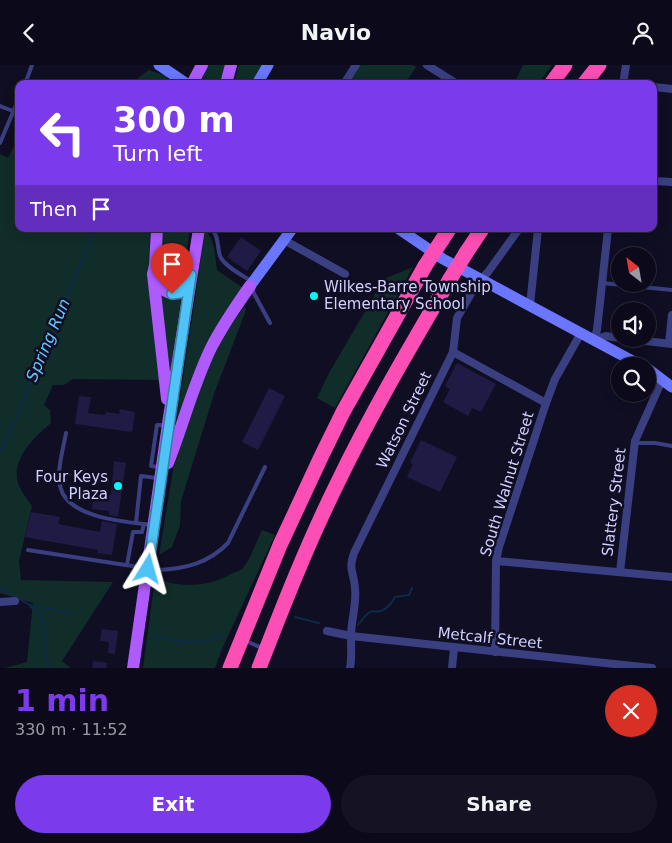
<!DOCTYPE html>
<meta charset="utf-8">
<style>
body{margin:0;font-family:"DejaVu Sans",sans-serif;background:#151323;color:#f1f3f6;height:100vh;display:flex;flex-direction:column;font-size:19px;white-space:nowrap}
*{box-sizing:border-box;margin:0}
p{font-size:16px;color:#9a9aa2}
.icon{flex:none;width:28px;height:28px;fill:none;stroke:currentColor;stroke-width:2;stroke-linecap:round;stroke-linejoin:round}
.map{position:relative;height:603px;overflow:hidden}
.panel{display:flex;flex-direction:column;background:#0c0a1a;flex:1}
.panel>*{flex:none}
.banner{position:absolute;left:15px;top:15px;width:642px;height:152px;border-radius:10px;box-shadow:0 2px 12px #0003,0 0 0 1px #2c2b39;background:#7c3aed;color:#fff;overflow:hidden}
.needle{width:32px;rotate:329deg}
.buttons{position:absolute;left:611px;top:182px;display:grid;gap:10px}
.buttons a{display:grid;place-items:center;width:45px;height:45px;border-radius:50%;background:#0c0a1a;box-shadow:0 2px 12px #0003,0 0 0 1px #2c2b39;font-size:25px}
.pin{position:absolute;display:grid;place-items:center;width:42px;height:42px;color:#fff;margin:-51px -21px;border-radius:50% 50% 50% 0;rotate:-45deg;box-shadow:0 0 5px #0007}
.pin .icon{rotate:45deg}
.me{position:absolute;width:55px;margin:-28px;rotate:8deg;stroke-linejoin:round;filter:drop-shadow(0 0 4px #0008)}
.turn{display:flex;align-items:center;gap:18px;height:105px;padding:0 15px;font-size:22px}
.turn .icon{width:65px;height:65px;stroke-width:2.5}
.turn b{display:block;font-size:35px;line-height:42px}
.then{display:flex;align-items:center;height:48px;padding:0 15px;background:#0003;gap:10px;font-size:19px}
.round{display:grid;place-items:center;flex:none;width:52px;height:52px;border-radius:26px;background:#151323}
.summary{display:flex;align-items:center;justify-content:space-between;height:85px;padding:0 15px}
h1{font-size:30px;font-weight:700;line-height:38px;color:#7c3aed}
.primary-button{display:flex;gap:10px;margin-top:auto;padding:10px 15px}
.primary-button a{flex:1;height:58px;border-radius:30px;background:#7c3aed;color:#fff;font-size:20px;font-weight:700;line-height:58px;text-align:center}
.primary-button a+a{background:#151323;color:#f1f3f6}
header{display:flex;justify-content:space-between;align-items:center;height:65px;padding:0 15px;background:#0c0a1a;font-size:22px;font-weight:700}
.map>svg:first-child{display:block}
.green{fill:#112d29}
.lines{fill:none;stroke-linecap:round;stroke-linejoin:round}
.stream{stroke:#0d2a49;stroke-width:2}
.building{fill:#1f1b44}
.service{stroke:#3a3f82;stroke-width:4}
.minor{stroke:#3a3f82;stroke-width:8}
.secondary{stroke:#6a76fd;stroke-width:11}
.primary{stroke:#ae5afd;stroke-width:12}
.motorway{stroke:#fd4eb5;stroke-width:15}
.motorway-bridge{stroke:#fd4eb5;stroke-width:15}
.route-casing{stroke:#337fa1;stroke-width:12}
.route{stroke:#4fc3f7;stroke-width:9}
.poi-dot{fill:#03f9f7;stroke:#100e23;stroke-width:2}
.labels{text-anchor:middle;dominant-baseline:central;stroke-width:5;stroke-linejoin:round;paint-order:stroke}
.poi-label{font-size:15px;fill:#d2d1fe;stroke:#100e23;text-anchor:start}
.street-label{font-size:15px;fill:#d2d1fe;stroke:#100e23}
.water-label{font-size:16px;font-style:italic;fill:#61c5fd;stroke:#100e23}
</style>
<header><svg class="icon" aria-label="back" viewBox="0 0 24 24"><path d="M15 5l-7 7 7 7"/></svg>Navio<svg class="icon" aria-label="person" viewBox="0 0 24 24"><circle cx="12" cy="8" r="4"/><path d="M4 21q1-7 8-7t8 7"/></svg></header>
<div class="map">
<svg width="672" height="603" viewBox="0 0 672 603">
<rect width="100%" height="100%" fill="#100e23"/>
<g class="green">
<polygon points="207,0 225,0 221,19 204,19 203,13"/>
<polygon points="239,0 264,0 252,19 234,19"/>
<polygon points="361,0 413,0 416,2 405,19 349,19"/>
<polygon points="523,0 552,0 538,19 514,19"/>
<polygon points="149,5 166,11 170,19 135,19 138,13"/>
<path d="M19,70v94h131l-1,38 11,113 -87,-1 -9,6h-11l-9,20 6,5 1,13c-17,14 -42,38 -32,63 3,7 9,14 13,20l-13,55 2,19 92,2 -51,79 9,7h-66l22,-6 6,-59 -33,-10v-439l8,4z"/>
<polygon points="162,164 190,164 182,218 179,222 170,225 160,212"/>
<path d="M205,166c10,6 10,27 12,39l26,18 -67,138z"/>
<polygon points="413,202 335,343 317,333 329,308 384,214"/>
<polygon points="160,233 181,234 169,319"/>
<polygon points="244,242 246,245 214,329 181,436 180,460 172,482 159,490 173,405 184,369 203,315 221,275"/>
<path d="M262,465l13,5 -53,114 -7,19h-72l12,-90c26,11 54,9 78,-5 3,-1 8,-3 10,-5 6,-6 15,-30 19,-38z"/>
</g>
<g class="lines">
<g class="stream">
<polyline points="0,387 17,351 95,164"/>
<polyline points="0,524 9,528 30,540 71,548"/>
<polyline points="30,541 41,552 43,557 48,603"/>
<polyline points="295,552 319,558"/>
<path d="M358,560l8,-10 6,-4c11,3 18,-5 23,-14l14,-2 3,-7"/>
<path d="M152,569c22,8 51,13 72,1"/>
</g>
</g>
<g class="building">
<polygon points="241,172 261,186 247,206 227,192"/>
<polygon points="457,298 496,319 481,347 472,343 468,351 443,337 450,324 445,321"/>
<polygon points="269,323 285,331 258,385 242,377"/>
<polygon points="79,331 91,332 88,348 105,350 106,347 119,349 120,344 135,347 132,367 75,359"/>
<polygon points="421,375 457,392 440,427 407,412 413,399 410,398"/>
<polygon points="114,396 126,398 118,452 109,450 109,446 92,444 94,428 111,430"/>
<polygon points="31,447 60,452 58,459 100,467 102,456 117,459 112,490 97,488 98,485 25,472"/>
<polygon points="102,564 118,566 115,589 108,588 109,577 100,576"/>
<polygon points="93,596 107,598 106,603 92,603"/>
</g>
<g class="lines">
<g class="service">
<polyline points="25,19 32,0"/>
<polyline points="0,41 13,46"/>
<polyline points="0,78 19,33"/>
<path d="M212,164c7,8 5,17 8,27 4,10 22,19 31,25"/>
<polyline points="602,218 672,225"/>
<polyline points="251,223 270,258"/>
<path d="M66,368c-3,18 -12,44 -3,61 14,25 65,28 89,31"/>
<polyline points="635,378 655,378 672,381"/>
<polyline points="158,402 151,401 157,360 166,360"/>
<polyline points="136,458 141,411 157,413"/>
<path d="M28,485l130,20c27,-1 51,-7 70,-27l37,-76"/>
<polyline points="127,500 133,467 142,467 144,459"/>
<polyline points="246,576 262,583"/>
</g>
<g class="minor">
<polyline points="427,0 457,19"/>
<polyline points="344,19 356,0"/>
<polyline points="623,19 626,0"/>
<polyline points="654,22 672,24"/>
<polyline points="654,116 672,117"/>
<polyline points="284,175 345,209"/>
<polyline points="530,240 538,164"/>
<polyline points="628,274 672,279"/>
<polyline points="594,275 597,265 608,164"/>
<polyline points="594,275 606,271 620,273"/>
<polyline points="669,278 672,250"/>
<polyline points="453,287 546,338"/>
<polyline points="496,496 672,512"/>
<polyline points="620,507 635,376 659,322 663,316"/>
<polyline points="0,537 15,536"/>
<polyline points="327,566 351,571 652,603"/>
<polyline points="495,587 496,496 499,482 546,338 555,314 581,268"/>
<path d="M350,603c2,-11 1,-21 1,-32 0,-16 6,-32 4,-48 -1,-16 -7,-17 -1,-35l99,-201 4,-34 19,-33 12,-13 31,-43"/>
<polyline points="452,603 454,583"/>
</g>
<g class="secondary">
<polyline points="159,0 187,19"/>
<polyline points="257,19 268,0"/>
<polyline points="399,164 443,194 642,301"/>
<polyline points="250,221 292,164"/>
<polyline points="648,304 672,322"/>
</g>
<g class="primary">
<polyline points="192,19 202,0"/>
<polyline points="226,19 231,0"/>
<polyline points="157,164 155,200 153,209 167,334"/>
<path d="M157,212c3,13 10,18 23,16l8,-12"/>
<path d="M168,398c15,-38 25,-78 43,-115 11,-22 25,-42 39,-62"/>
<polyline points="133,603 169,352 199,164"/>
</g>
<g class="motorway">
<polyline points="551,19 565,0"/>
<polyline points="584,19 599,0"/>
<polyline points="442,175 449,164"/>
<polyline points="466,188 482,164"/>
<polyline points="230,603 280,480 321,392 343,347 425,201"/>
<path d="M259,603c24,-62 48,-123 77,-182 34,-71 74,-139 114,-207"/>
</g>
<g class="motorway-bridge">
<polyline points="425,201 442,175"/>
<polyline points="450,214 466,188"/>
</g>
</g>
<g class="lines">
<g class="route-casing">
<polyline id="route" points="148,504 191,210 180,228 172,229"/>
</g>
<use href="#route" class="route"/>
</g>
<g class="poi-dot">
<circle cx="314" cy="231" r="5"/>
<circle cx="118" cy="421" r="5"/>
</g>
<g class="labels">
<g class="poi-label">
<text x="324" y="222">Wilkes-Barre Township<tspan x="324" dy="17">Elementary School</tspan></text>
<text x="108" y="412" text-anchor="end">Four Keys<tspan x="108" dy="17">Plaza</tspan></text>
</g>
<g class="street-label">
<text transform="translate(404 355) rotate(-64)">Watson Street</text>
<text transform="translate(507 419) rotate(-73)">South Walnut Street</text>
<text transform="translate(614 437) rotate(-83)">Slattery Street</text>
<text transform="translate(490 573) rotate(6)">Metcalf Street</text>
</g>
<g class="water-label">
<text transform="translate(48 275) rotate(-67)">Spring Run</text>
</g>
</g>
</svg>
<div class="buttons">
<a><svg class="needle" viewBox="-14 -14 28 28"><path d="M0-13l5 13h-10z" fill="#e53935"/><path d="M0 13l5-13h-10z" fill="#9a9aa2"/></svg></a>
<a><svg class="icon" aria-label="sound" viewBox="0 0 24 24"><path d="M4 9h4l5-4v14l-5-4H4zM17 9q2 3 0 6"/></svg></a>
<a><svg class="icon" aria-label="search" viewBox="0 0 24 24"><circle cx="10" cy="10" r="6"/><path d="M15 15l6 6"/></svg></a>
</div>
<div class="pin" style="left:172px;top:229px;background:#d93025"><svg class="icon" aria-label="arrive" viewBox="0 0 24 24"><path d="M6 21V4h12l-3 4 3 4H6"/></svg></div>
<svg class="me" style="left:148px;top:504px" viewBox="-20 -20 40 40"><path d="M0-17L14 15 0 8-14 15z" fill="#4fc3f7" stroke="#fff" stroke-width="4"/></svg>
<div class="banner">
<div class="turn"><svg class="icon" aria-label="left" viewBox="0 0 24 24"><path d="M17 20v-9H6M10 6l-5 5 5 5"/></svg><div><b>300 m</b>Turn left</div></div>
<div class="then">Then<svg class="icon" aria-label="arrive" viewBox="0 0 24 24"><path d="M6 21V4h12l-3 4 3 4H6"/></svg></div>
</div>
</div>
<section class="panel">
<div class="summary"><div><h1>1 min</h1><p>330 m · 11:52</p></div><a class="round" style="background:#d93025;color:#fff"><svg class="icon" aria-label="close" viewBox="0 0 24 24"><path d="M6 6l12 12M18 6L6 18"/></svg></a></div>
<div class="primary-button"><a>Exit</a><a>Share</a></div>
</section>
